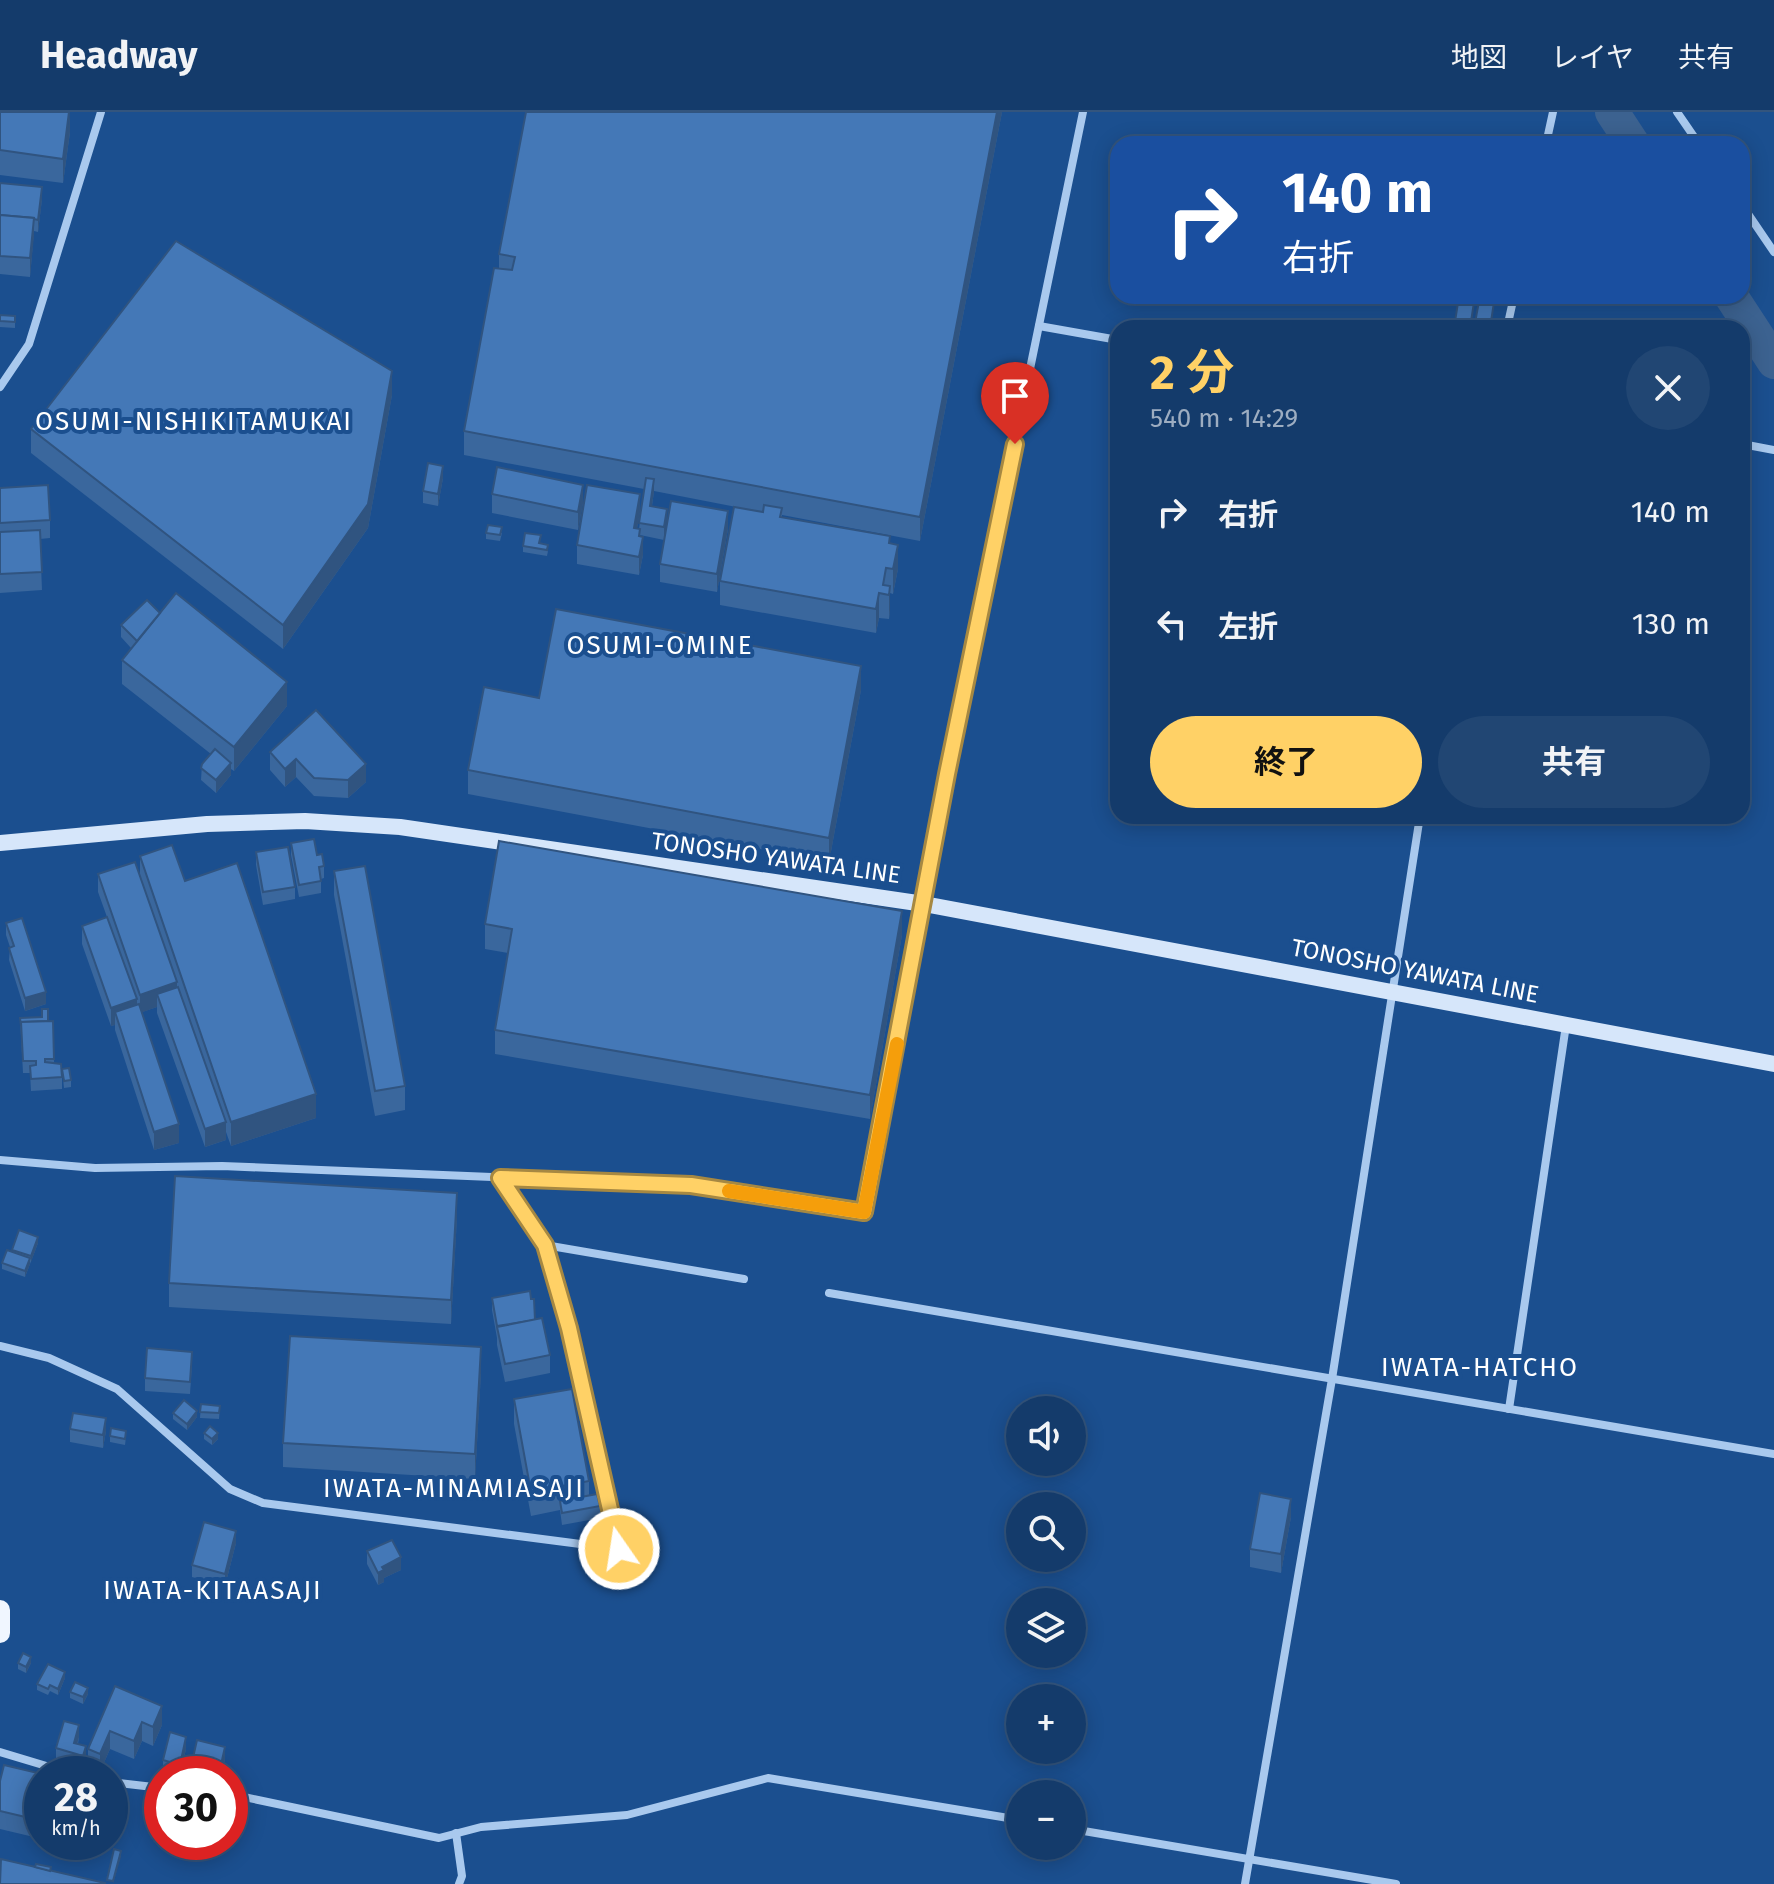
<!DOCTYPE html>
<html lang="ja">
<meta charset="utf-8">
<style>
body{margin:0;font-family:"Fira Sans","Noto Sans JP",sans-serif;background:#214673;color:#f1f3f6;height:100vh;display:flex;flex-direction:column;font-size:30px;white-space:nowrap}
*{box-sizing:border-box;margin:0}
p{font-size:26px;color:#9dadc1}
.icon{flex:none;width:44px;height:44px;fill:none;stroke:currentColor;stroke-width:2;stroke-linecap:round;stroke-linejoin:round}
.map{position:relative;flex:1;overflow:hidden}
.details{position:absolute;left:1110px;top:208px;width:640px;height:504px;display:flex;flex-direction:column;background:#143b6b;border-radius:24px;box-shadow:0 4px 20px #0003,0 0 0 2px #33557e}
.details>*{flex:none}
.top-card{position:absolute;left:1110px;top:24px;width:640px;height:168px;border-radius:24px;box-shadow:0 4px 20px #0003,0 0 0 2px #33557e;background:#1a4fa0;color:#fff;overflow:hidden}
.tools{position:absolute;left:1006px;top:1284px;display:grid;gap:16px}
.tools a{display:grid;place-items:center;width:80px;height:80px;border-radius:50%;background:#143b6b;box-shadow:0 4px 20px #0003,0 0 0 2px #33557e;font-size:40px}
.speed{position:absolute;left:24px;top:1644px;display:flex;gap:16px;font-size:40px;font-weight:700;text-align:center}
.speed>*{display:grid;place-content:center;width:104px;height:104px;border-radius:50%;background:#143b6b;box-shadow:0 4px 20px #0003,0 0 0 2px #33557e;line-height:1}
.speed small{font-size:20px;font-weight:400}
.speed .limit{border:12px solid #d22;background:#fff;color:#111}
.pin{position:absolute;display:grid;place-items:center;width:68px;height:68px;color:#fff;margin:-82px -34px;border-radius:50% 50% 50% 0;rotate:-45deg;box-shadow:0 0 8px #0007}
.pin .icon{rotate:45deg}
.me{position:absolute;width:88px;margin:-44px;rotate:347deg;stroke-linejoin:round;filter:drop-shadow(0 0 6px #0008)}
.turn{display:flex;align-items:center;gap:28px;height:168px;padding:0 40px;font-size:36px}
.turn .icon{width:104px;height:104px;stroke-width:2.5}
.turn b{display:block;font-size:56px;line-height:68px}
.round{display:grid;place-items:center;flex:none;width:84px;height:84px;border-radius:42px;background:#214673}
.head{display:flex;align-items:center;justify-content:space-between;height:136px;padding:0 40px}
h1{font-size:48px;font-weight:700;line-height:60px;color:#ffd166}
.primary-button{display:flex;gap:16px;margin-top:auto;padding:16px 40px}
.primary-button a{flex:1;height:92px;border-radius:48px;background:#ffd166;color:#111;font-size:32px;font-weight:700;line-height:92px;text-align:center}
.primary-button a+a{background:#214673;color:#f1f3f6}
ul{padding:0;list-style:none}
li{display:flex;align-items:center;gap:24px;height:112px;padding:0 40px}
li div{flex:1}
li b{display:block;font-size:30px}
li em{font-style:normal}
header{display:flex;align-items:center;gap:48px;box-sizing:border-box;height:112px;padding:0 40px;background:#143b6b;border-bottom:2px solid #33557e}
header strong{font-size:38px}
nav{display:flex;gap:44px;margin-inline-start:auto;font-size:28px}
.map>svg:first-child{display:block}
.lines{fill:none;stroke-linecap:round;stroke-linejoin:round}
.river{stroke:#3c6290;stroke-width:34}
.street{stroke:#a9c9ee;stroke-width:8}
.secondary{stroke:#d6e6fa;stroke-width:16}
.primary{stroke:#f0f6ff;stroke-width:20}
.wall{fill:#3a679d}
.shaded-wall{fill:#305480}
.building{fill:#4478b7;stroke:#305480;stroke-width:2}
.route-casing{stroke:#a68842;stroke-width:20}
.route{stroke:#ffd166;stroke-width:14}
.slow{stroke:#f59e0b;stroke-width:14}
.labels{text-anchor:middle;dominant-baseline:central;stroke-width:8;stroke-linejoin:round;paint-order:stroke}
.street-label{font-size:24px;fill:#fff;stroke:#1b4f8f}
.neighbourhood-label{font-size:26px;letter-spacing:2px;fill:#fff;stroke:#1b4f8f}
</style>
<header>
<strong>Headway</strong>
<nav><a>地図</a><a>レイヤ</a><a>共有</a></nav>
</header>
<div class="map">
<svg width="1774" height="1772" viewBox="0 0 1774 1772">
<rect width="100%" height="100%" fill="#1b4f8f"/>
<g class="lines">
<g class="river">
<polyline points="1612,0 1633,32"/>
<polyline points="1731,184 1774,250"/>
</g>
<g class="street">
<polyline points="1677,0 1699,32"/>
<polyline points="1546,32 1553,0"/>
<polyline points="1742,93 1774,140"/>
<polyline points="1039,214 1118,228"/>
<polyline points="1507,216 1514,184"/>
<polyline points="0,275 29,232 101,0"/>
<polyline points="1742,332 1774,338"/>
<polyline points="0,1048 95,1056 222,1054 691,1073 864,1100 960,596 1083,0"/>
<polyline points="545,1133 744,1167"/>
<polyline points="829,1181 1774,1342"/>
<polyline points="0,1234 49,1246 117,1277 230,1377 263,1391 619,1437 569,1216 545,1133 500,1066"/>
<polyline points="1509,1297 1566,913"/>
<polyline points="0,1640 73,1662"/>
<polyline points="110,1670 162,1676"/>
<polyline points="230,1682 439,1726 481,1715 627,1703 768,1666 1020,1708"/>
<polyline points="1072,1717 1396,1772"/>
<polyline points="456,1721 462,1764 459,1772"/>
<polyline points="1245,1772 1332,1267 1420,704"/>
</g>
<polyline class="secondary" points="0,731 207,712 305,709 400,715 924,792 1774,952"/>
<polyline class="primary" points="0,1498 0,1521"/>
</g>
<g class="wall">
<polygon points="0,0 70,20 63,71 0,63"/>
<polygon points="1002,0 920,429 782,403 782,405 890,432 898,457 893,482 890,481 890,498 889,507 879,506 876,521 720,493 720,469 762,400 654,379 652,394 667,397 664,428 640,423 643,443 639,463 577,452 577,433 640,400 637,416 639,417 644,377 464,343 464,319 499,156 499,142"/>
<polygon points="0,71 42,87 38,120 34,119 30,165 0,162"/>
<polygon points="0,203 15,204 15,216 0,215"/>
<polygon points="392,283 368,416 283,537 31,341 31,317"/>
<polygon points="443,366 438,394 423,391 423,379"/>
<polygon points="0,376 50,408 50,426 40,427 42,478 0,481"/>
<polygon points="492,382 583,391 578,418 492,401"/>
<polygon points="728,417 717,480 660,470 660,452"/>
<polygon points="486,421 502,421 500,429 486,427"/>
<polygon points="540,432 548,439 547,444 523,440 523,434"/>
<polygon points="160,501 287,594 234,659 231,657 231,663 216,681 201,668 202,652 211,642 122,572 122,548 131,536 121,525 121,513"/>
<polygon points="861,578 829,750 468,682 468,658 539,586"/>
<polygon points="316,598 366,670 348,686 314,684 296,665 285,675 270,658 270,640"/>
<polygon points="291,731 317,743 324,754 324,766 321,767 321,781 299,785 291,743"/>
<polygon points="256,740 295,775 295,787 263,793 256,753"/>
<polygon points="140,744 185,769 316,1006 231,1034 226,1020 226,1028 205,1035 157,901 157,895 142,900 179,1031 154,1038 115,918 115,913 111,914 82,832 82,814 107,805 98,780 98,762 140,764"/>
<polygon points="334,759 405,974 405,998 375,1004 334,783"/>
<polygon points="6,811 46,892 25,899 9,848 10,835 6,823"/>
<polygon points="485,812 902,823 870,1007 495,942 495,918 508,841 485,837"/>
<polygon points="20,906 53,909 54,951 62,965 62,977 31,979 30,961 23,961"/>
<polygon points="62,957 71,968 71,975 64,976"/>
<polygon points="457,1105 451,1212 169,1195 169,1171"/>
<polygon points="38,1131 25,1165 2,1157 2,1151 12,1140 12,1138"/>
<polygon points="492,1186 535,1207 550,1243 550,1261 505,1270 497,1233 497,1226 492,1198"/>
<polygon points="192,1252 190,1282 145,1279 145,1266"/>
<polygon points="481,1260 475,1367 283,1355 283,1331"/>
<polygon points="514,1287 589,1369 589,1383 600,1394 600,1406 562,1413 560,1398 531,1404 514,1312"/>
<polygon points="201,1292 220,1294 219,1307 200,1306"/>
<polygon points="173,1301 197,1305 187,1318 173,1307"/>
<polygon points="70,1317 106,1319 103,1336 70,1330"/>
<polygon points="204,1321 218,1327 212,1333 204,1327"/>
<polygon points="110,1324 126,1325 125,1333 110,1330"/>
<polygon points="1291,1405 1281,1461 1250,1455 1250,1437"/>
<polygon points="236,1431 225,1474 192,1465 192,1453"/>
<polygon points="367,1439 401,1458 384,1466 384,1470 378,1473 367,1452"/>
<polygon points="18,1551 31,1551 26,1561 18,1557"/>
<polygon points="65,1566 58,1583 50,1579 48,1583 37,1578 37,1572"/>
<polygon points="115,1574 162,1613 153,1634 142,1629 134,1647 110,1637 100,1660 88,1655 88,1637"/>
<polygon points="70,1580 88,1582 83,1592 70,1586"/>
<polygon points="79,1625 78,1632 86,1646 83,1656 56,1648 56,1636"/>
<polygon points="186,1637 180,1662 163,1661 163,1648"/>
<polygon points="225,1647 222,1662 192,1662 192,1650"/>
<polygon points="42,1662 38,1726 0,1717 0,1669"/>
<polygon points="162,1679 162,1717 147,1713 147,1701"/>
<polygon points="90,1730 103,1730 101,1736 90,1734"/>
</g>
<g class="shaded-wall">
<polygon points="70,0 70,20 63,71 63,47"/>
<polygon points="997,0 1002,0 920,429 920,405"/>
<polygon points="42,75 42,87 38,120 38,108"/>
<polygon points="34,106 34,124 30,165 30,146"/>
<polygon points="392,259 392,283 368,416 283,537 283,513"/>
<polygon points="443,354 443,366 438,394 438,382"/>
<polygon points="654,367 654,380 650,406 650,394"/>
<polygon points="583,373 583,391 578,418 578,400"/>
<polygon points="640,382 640,400 634,434 634,416"/>
<polygon points="667,397 667,409 664,428 664,415"/>
<polygon points="728,399 728,417 717,480 717,462"/>
<polygon points="643,425 643,443 639,463 639,445"/>
<polygon points="898,433 898,457 893,482 893,457"/>
<polygon points="890,474 890,498 889,507 889,483"/>
<polygon points="879,481 879,506 876,521 876,497"/>
<polygon points="861,554 861,578 829,750 829,726"/>
<polygon points="287,570 287,594 234,659 234,635"/>
<polygon points="296,647 296,665 285,675 285,657"/>
<polygon points="231,651 231,663 216,681 216,668"/>
<polygon points="366,652 366,670 348,686 348,668"/>
<polygon points="902,799 902,823 870,1007 870,983"/>
<polygon points="177,870 177,888 157,882 157,895 140,901 140,883"/>
<polygon points="46,880 46,892 25,899 25,886"/>
<polygon points="137,887 137,905 115,900 115,913 111,914 111,896"/>
<polygon points="316,982 316,1006 231,1034 231,1010"/>
<polygon points="226,1010 226,1028 205,1035 205,1017"/>
<polygon points="179,1012 179,1031 154,1038 154,1020"/>
<polygon points="457,1081 457,1105 451,1212 451,1188"/>
<polygon points="38,1125 38,1131 31,1150 31,1144"/>
<polygon points="30,1146 30,1152 25,1165 25,1159"/>
<polygon points="481,1235 481,1260 475,1367 475,1342"/>
<polygon points="197,1299 197,1305 187,1318 187,1312"/>
<polygon points="106,1306 106,1319 103,1336 103,1323"/>
<polygon points="218,1321 218,1327 212,1333 212,1327"/>
<polygon points="1291,1387 1291,1405 1281,1461 1281,1442"/>
<polygon points="236,1419 236,1431 225,1474 225,1462"/>
<polygon points="401,1445 401,1458 384,1466 384,1470 378,1473 378,1461 382,1455"/>
<polygon points="31,1545 31,1551 26,1561 26,1555"/>
<polygon points="65,1560 65,1566 58,1583 58,1577"/>
<polygon points="88,1576 88,1582 83,1592 83,1585"/>
<polygon points="162,1594 162,1613 153,1634 153,1615"/>
<polygon points="142,1610 142,1629 134,1647 134,1629"/>
<polygon points="79,1613 79,1625 74,1643 74,1631"/>
<polygon points="110,1619 110,1637 100,1660 100,1642"/>
<polygon points="186,1625 186,1637 180,1662 180,1653"/>
<polygon points="86,1634 86,1646 83,1656 83,1644"/>
<polygon points="225,1635 225,1647 222,1662 220,1662"/>
<polygon points="114,1671 114,1683 110,1700 110,1687"/>
<polygon points="42,1690 42,1708 38,1726 38,1708"/>
<polygon points="121,1739 121,1745 113,1772 113,1769"/>
</g>
<g class="building">
<polygon points="0,0 69,0 63,47 0,38"/>
<polygon points="526,0 997,0 920,405 464,319 494,156 512,158 515,145 499,142"/>
<polygon points="0,71 42,75 38,108 34,107 34,106 0,103"/>
<polygon points="0,103 34,106 30,146 0,144"/>
<polygon points="176,129 392,259 368,392 283,513 31,317"/>
<polygon points="1459,184 1475,184 1470,216 1454,216"/>
<polygon points="1480,184 1495,184 1490,216 1474,216"/>
<polygon points="0,203 15,204 15,210 0,209"/>
<polygon points="428,351 443,354 438,382 423,379"/>
<polygon points="497,355 583,373 578,400 492,382"/>
<polygon points="646,366 654,367 650,394 667,397 664,415 639,411"/>
<polygon points="48,373 50,408 0,411 0,376"/>
<polygon points="587,373 640,382 634,416 640,417 639,424 643,425 639,445 577,433"/>
<polygon points="671,389 728,399 717,462 660,452"/>
<polygon points="764,393 782,396 780,405 890,424 889,431 898,433 893,457 886,456 883,473 890,474 889,483 879,481 876,497 720,469 734,395 763,400"/>
<polygon points="488,413 502,415 500,423 486,421"/>
<polygon points="40,418 42,460 0,462 0,420"/>
<polygon points="525,421 541,423 539,431 548,433 547,438 523,434"/>
<polygon points="176,481 287,570 234,635 122,548"/>
<polygon points="147,488 160,501 137,529 121,513"/>
<polygon points="556,497 861,554 829,726 468,658 484,575 539,586"/>
<polygon points="316,598 366,652 348,668 314,666 296,647 285,657 270,640"/>
<polygon points="215,637 231,651 216,668 201,656 202,652"/>
<polygon points="314,727 317,743 322,742 324,754 319,755 321,769 299,773 291,731"/>
<polygon points="499,729 902,799 870,983 495,918 512,817 485,812"/>
<polygon points="172,733 185,769 237,751 316,982 231,1010 140,744"/>
<polygon points="288,735 295,775 263,780 256,740"/>
<polygon points="135,750 177,870 140,883 98,762"/>
<polygon points="365,754 405,974 375,979 334,759"/>
<polygon points="107,805 137,887 111,896 82,814"/>
<polygon points="22,806 46,880 25,886 9,836 14,834 6,811"/>
<polygon points="178,875 226,1010 205,1017 157,882"/>
<polygon points="139,892 179,1012 154,1020 115,900"/>
<polygon points="42,897 48,897 48,909 21,910 21,914 20,906 42,905"/>
<polygon points="53,909 54,947 45,947 45,950 61,952 62,965 31,967 30,954 36,953 36,949 23,949 21,910"/>
<polygon points="69,956 71,968 64,969 62,957"/>
<polygon points="175,1064 457,1081 451,1188 169,1171"/>
<polygon points="19,1118 38,1125 31,1144 12,1138"/>
<polygon points="7,1138 30,1146 25,1159 2,1151"/>
<polygon points="530,1179 531,1187 534,1187 535,1208 497,1214 492,1186"/>
<polygon points="542,1206 550,1243 505,1252 497,1215"/>
<polygon points="290,1224 481,1235 475,1342 283,1331"/>
<polygon points="147,1236 192,1240 190,1270 145,1266"/>
<polygon points="572,1277 589,1369 531,1380 514,1287"/>
<polygon points="184,1288 197,1299 187,1312 173,1301"/>
<polygon points="201,1292 220,1294 219,1301 200,1300"/>
<polygon points="73,1301 106,1306 103,1323 70,1317"/>
<polygon points="210,1314 218,1321 212,1327 204,1321"/>
<polygon points="111,1316 126,1319 125,1327 110,1324"/>
<polygon points="1260,1381 1291,1387 1281,1442 1250,1437"/>
<polygon points="597,1382 600,1394 562,1401 560,1389"/>
<polygon points="204,1410 236,1419 225,1462 192,1453"/>
<polygon points="392,1428 401,1445 382,1455 384,1458 378,1461 367,1439"/>
<polygon points="23,1541 31,1545 26,1555 18,1551"/>
<polygon points="48,1552 65,1560 58,1577 50,1573 48,1577 37,1572"/>
<polygon points="75,1570 88,1576 83,1585 70,1580"/>
<polygon points="115,1574 162,1594 153,1615 142,1610 134,1629 110,1619 100,1642 88,1637"/>
<polygon points="64,1609 79,1613 74,1631 86,1634 83,1644 56,1636"/>
<polygon points="170,1620 186,1625 180,1653 163,1648"/>
<polygon points="197,1628 225,1635 220,1657 192,1650"/>
<polygon points="4,1653 42,1662 42,1690 38,1708 0,1699 0,1669"/>
<polygon points="110,1670 114,1671 110,1687"/>
<polygon points="153,1677 162,1679 162,1704 147,1701"/>
<polygon points="114,1737 121,1739 113,1769 107,1768"/>
<polygon points="1,1747 105,1771 105,1772 0,1772"/>
<polygon points="36,1752 51,1755 50,1759 35,1755"/>
</g>
<g class="lines">
<g class="route-casing">
<polyline id="route" points="619,1437 569,1216 545,1133 500,1066 691,1073 864,1100 947,662 1015,332"/>
</g>
<use href="#route" class="route"/>
<polyline class="slow" points="729,1079 864,1100 897,932"/>
</g>
<g class="labels">
<g class="street-label">
<text transform="translate(776 746) rotate(8)">TONOSHO YAWATA LINE</text>
<text transform="translate(1415 859) rotate(11)">TONOSHO YAWATA LINE</text>
</g>
<g class="neighbourhood-label">
<text x="194" y="309">OSUMI-NISHIKITAMUKAI</text>
<text x="660" y="533">OSUMI-OMINE</text>
<text x="1480" y="1255">IWATA-HATCHO</text>
<text x="454" y="1376">IWATA-MINAMIASAJI</text>
<text x="213" y="1478">IWATA-KITAASAJI</text>
</g>
</g>
</svg>
<div class="tools">
<a><svg class="icon" aria-label="sound" viewBox="0 0 24 24"><path d="M4 9h4l5-4v14l-5-4H4zM17 9q2 3 0 6"/></svg></a>
<a><svg class="icon" aria-label="search" viewBox="0 0 24 24"><circle cx="10" cy="10" r="6"/><path d="M15 15l6 6"/></svg></a>
<a><svg class="icon" aria-label="layers" viewBox="0 0 24 24"><path d="M12 4l9 5-9 5-9-5zM3 14l9 5 9-5"/></svg></a>
<a>+</a>
<a>−</a>
</div>
<div class="speed"><div>28<small>km/h</small></div><div class="limit">30</div></div>
<div class="pin" style="left:1015px;top:332px;background:#d93025"><svg class="icon" aria-label="arrive" viewBox="0 0 24 24"><path d="M6 21V4h12l-3 4 3 4H6"/></svg></div>
<svg class="me" style="left:619px;top:1437px" viewBox="-20 -20 40 40"><circle r="17" fill="#ffd166" stroke="#fff" stroke-width="3"/><path d="M0-11L8 9 0 5-8 9z" fill="#fff"/></svg>
<div class="top-card">
<div class="turn"><svg class="icon" aria-label="right" viewBox="0 0 24 24"><path d="M7 20v-9h11M14 6l5 5-5 5"/></svg><div><b>140 m</b>右折</div></div>
</div>
<section class="details">
<div class="head"><div><h1>2 分</h1><p>540 m · 14:29</p></div><a class="round"><svg class="icon" aria-label="close" viewBox="0 0 24 24"><path d="M6 6l12 12M18 6L6 18"/></svg></a></div>
<ul>
<li><svg class="icon" aria-label="right" viewBox="0 0 24 24"><path d="M7 20v-9h11M14 6l5 5-5 5"/></svg><div><b>右折</b></div><em>140 m</em></li>
<li><svg class="icon" aria-label="left" viewBox="0 0 24 24"><path d="M17 20v-9H6M10 6l-5 5 5 5"/></svg><div><b>左折</b></div><em>130 m</em></li>
</ul>
<div class="primary-button"><a>終了</a><a>共有</a></div>
</section>
</div>
